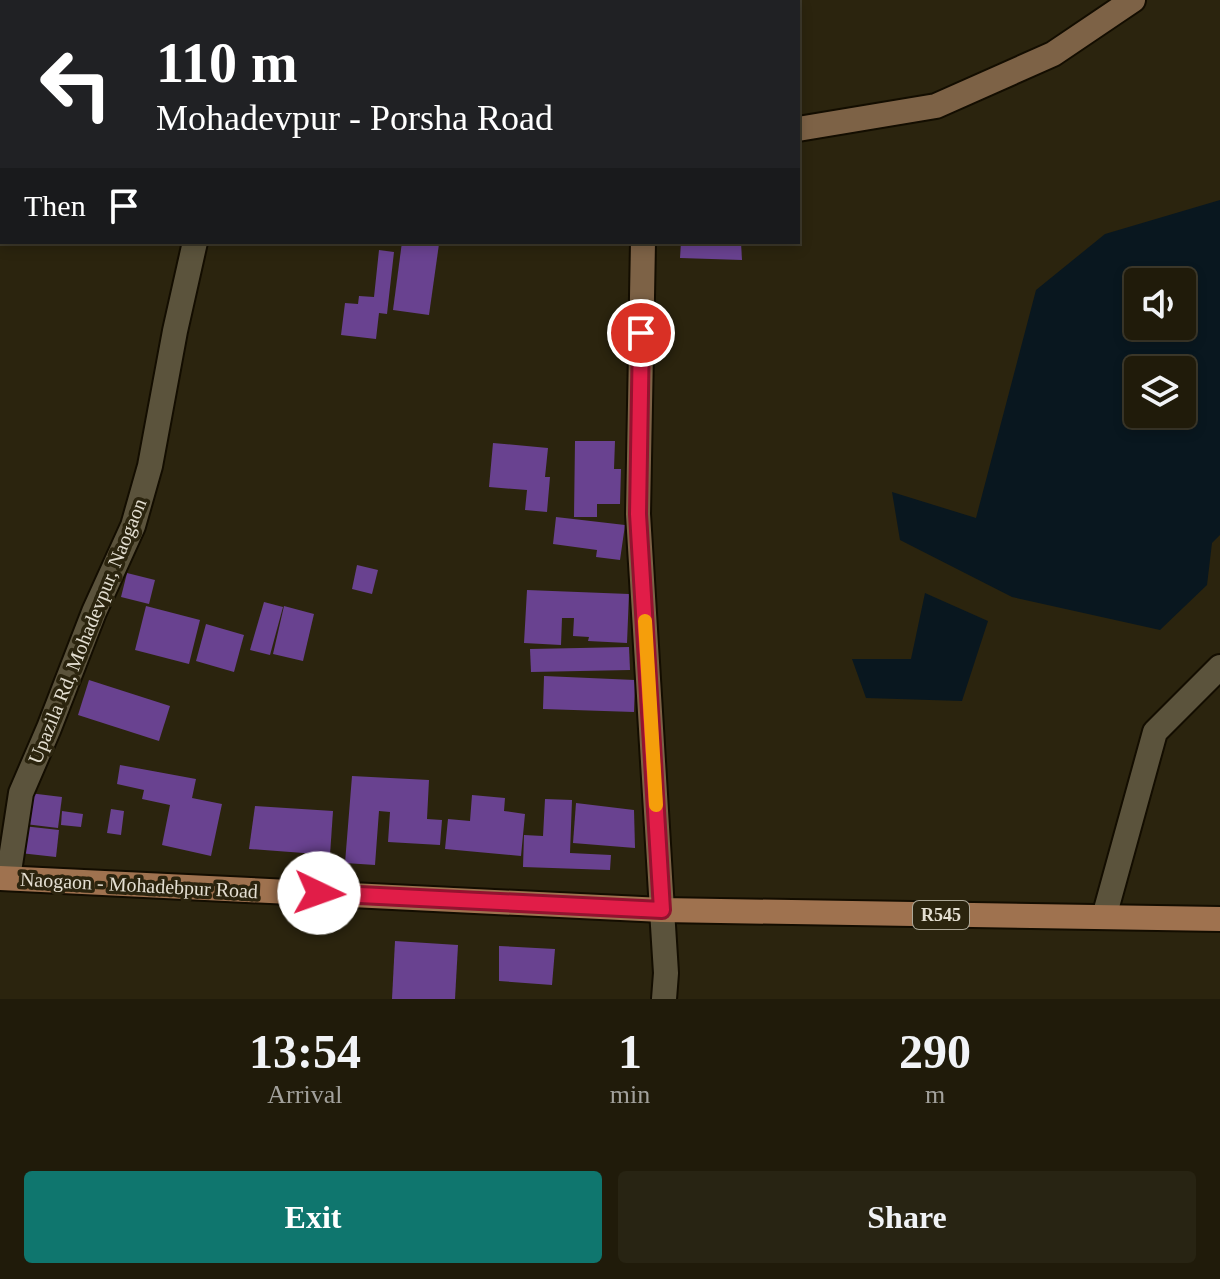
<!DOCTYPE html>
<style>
body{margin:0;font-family:"Times New Roman",serif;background:#282413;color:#f1f3f6;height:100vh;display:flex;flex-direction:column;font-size:30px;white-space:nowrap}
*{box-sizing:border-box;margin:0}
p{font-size:26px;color:#a2a19c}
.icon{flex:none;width:44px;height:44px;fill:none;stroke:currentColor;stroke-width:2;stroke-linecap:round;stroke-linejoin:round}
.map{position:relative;height:999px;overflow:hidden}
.drawer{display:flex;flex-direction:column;background:#201b0a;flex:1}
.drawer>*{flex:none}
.hud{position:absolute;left:0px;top:0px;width:800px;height:244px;box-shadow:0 4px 12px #0003,0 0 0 2px #3d392b;background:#202124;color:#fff;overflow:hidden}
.controls{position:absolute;left:1124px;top:268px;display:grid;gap:16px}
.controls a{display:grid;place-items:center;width:72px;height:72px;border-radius:8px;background:#201b0a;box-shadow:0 4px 12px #0003,0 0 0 2px #3d392b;font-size:40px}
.pin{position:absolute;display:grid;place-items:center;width:68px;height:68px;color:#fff;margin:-34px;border:4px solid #fff;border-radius:50%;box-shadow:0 2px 8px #0007}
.me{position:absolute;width:88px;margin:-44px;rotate:93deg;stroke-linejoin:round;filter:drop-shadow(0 0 6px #0008)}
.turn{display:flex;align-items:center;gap:28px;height:168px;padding:0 24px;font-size:36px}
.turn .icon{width:104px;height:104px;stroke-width:2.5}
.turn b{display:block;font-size:56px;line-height:68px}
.then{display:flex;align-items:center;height:76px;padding:0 24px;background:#0003;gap:16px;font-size:30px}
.eta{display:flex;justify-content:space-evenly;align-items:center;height:136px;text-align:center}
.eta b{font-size:48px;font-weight:700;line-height:56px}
.cta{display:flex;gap:16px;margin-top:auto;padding:16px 24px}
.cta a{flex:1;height:92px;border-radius:8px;background:#0f766e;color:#fff;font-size:32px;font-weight:700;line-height:92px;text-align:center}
.cta a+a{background:#282413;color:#f1f3f6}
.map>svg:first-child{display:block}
.water{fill:#09171f;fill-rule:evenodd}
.building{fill:#694290}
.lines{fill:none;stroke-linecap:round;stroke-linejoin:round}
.minor-casing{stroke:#130d00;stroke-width:28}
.secondary-casing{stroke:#130d00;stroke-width:28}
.primary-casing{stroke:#130d00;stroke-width:28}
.minor{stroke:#5b533c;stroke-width:24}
.secondary{stroke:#7d6246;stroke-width:24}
.primary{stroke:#9f724f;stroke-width:24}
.route-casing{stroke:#92132f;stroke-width:20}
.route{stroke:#e11d48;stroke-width:14}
.slow{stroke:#f59e0b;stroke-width:14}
.labels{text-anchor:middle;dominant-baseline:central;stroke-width:7;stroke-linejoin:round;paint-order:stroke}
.shield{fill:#2b240e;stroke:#aca797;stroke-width:2}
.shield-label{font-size:18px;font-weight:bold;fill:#e4dfd2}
.street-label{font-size:20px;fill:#e4dfd2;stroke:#2b240e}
</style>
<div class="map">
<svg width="1220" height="999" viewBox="0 0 1220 999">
<rect width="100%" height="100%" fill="#2b240e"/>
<g class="water">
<path d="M1220,200v335l-8,8 -5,42 -47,45 -148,-33 -112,-57 -8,-48 84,26 60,-228 69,-56zM1138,282h44v44h-44zM1138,370h44v44h-44z"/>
<polygon points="925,593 988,621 962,701 866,698 852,659 911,659"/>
</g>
<g class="building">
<polygon points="402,242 439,244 429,315 393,310"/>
<polygon points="681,242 741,242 742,260 680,258"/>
<polygon points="379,250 394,252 387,314 379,313 376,339 341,335 345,303 358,304 359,296 374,297"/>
<polygon points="575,441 615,441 614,469 621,469 620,504 597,504 597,517 574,517"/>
<polygon points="493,443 548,448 545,477 550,477 547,512 525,510 527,490 489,487"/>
<polygon points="556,517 625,525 620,560 596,557 597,550 553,544"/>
<polygon points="357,565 378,570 372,594 352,589"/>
<polygon points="127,573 155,580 149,604 121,597"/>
<polygon points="527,590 629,594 627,643 588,641 589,637 573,636 574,618 562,618 561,645 524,643"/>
<polygon points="264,602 283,607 270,655 250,650"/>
<polygon points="146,606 200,620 189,664 135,650"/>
<polygon points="284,606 314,614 303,661 273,654"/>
<polygon points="206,624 244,635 234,672 196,661"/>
<polygon points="629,647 630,670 531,672 530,649"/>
<polygon points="544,676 635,680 634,712 543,709"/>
<polygon points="89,680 170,706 159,741 78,715"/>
<polygon points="120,765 196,779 192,798 222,804 211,856 162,845 170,805 142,799 144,790 117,784"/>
<polygon points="352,776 429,780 427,819 442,820 440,845 388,842 390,812 379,811 375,865 345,863"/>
<polygon points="29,793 62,797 58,828 25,824"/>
<polygon points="472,795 505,798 504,811 525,814 521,856 445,849 448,819 470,821"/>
<polygon points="545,799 572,800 570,853 611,855 610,870 523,867 524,835 543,836"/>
<polygon points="576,803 634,810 635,848 573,843"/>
<polygon points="255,806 333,811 330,855 249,849"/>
<polygon points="111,809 124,811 121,835 107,833"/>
<polygon points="62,811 83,814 81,827 61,825"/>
<polygon points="23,826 59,830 56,857 20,853"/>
<polygon points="395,941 458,945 455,999 392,999"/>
<polygon points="499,946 555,949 552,985 499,981"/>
</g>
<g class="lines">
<g class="minor-casing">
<g id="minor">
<polyline points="8,878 21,793 49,728 94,612 133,526 150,466 175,331 195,242"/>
<polyline points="662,910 666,973 664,999"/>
<polyline points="1104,917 1155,732 1220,667"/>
</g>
</g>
<g class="secondary-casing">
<g id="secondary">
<polyline points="665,2 665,0"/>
<polyline points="798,129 936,106 1053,54 1133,0"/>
<polyline points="0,216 2,215"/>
<polyline points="643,242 638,514 662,910"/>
</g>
</g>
<g class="primary-casing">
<polyline id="primary" points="0,878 662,910 1220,919"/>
</g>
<use href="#minor" class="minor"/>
<use href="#secondary" class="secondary"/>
<use href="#primary" class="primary"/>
</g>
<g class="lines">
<g class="route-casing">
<polyline id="route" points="319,893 662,910 638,514 641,333"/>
</g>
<use href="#route" class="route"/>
<polyline class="slow" points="645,621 656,805"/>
</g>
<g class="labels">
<rect class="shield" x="913" y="901" width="56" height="28" rx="6"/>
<g class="shield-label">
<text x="941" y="915">R545</text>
</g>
<g class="street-label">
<text transform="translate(87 631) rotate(-68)">Upazila Rd, Mohadevpur, Naogaon</text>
<text transform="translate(139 885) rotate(3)">Naogaon - Mohadebpur Road</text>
</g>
</g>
</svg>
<div class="controls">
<a><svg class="icon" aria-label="sound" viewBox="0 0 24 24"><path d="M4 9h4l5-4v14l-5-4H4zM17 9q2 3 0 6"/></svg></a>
<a><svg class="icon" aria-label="layers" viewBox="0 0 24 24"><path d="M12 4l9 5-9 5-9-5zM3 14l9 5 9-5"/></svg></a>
</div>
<div class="pin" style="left:641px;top:333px;background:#d93025"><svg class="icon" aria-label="arrive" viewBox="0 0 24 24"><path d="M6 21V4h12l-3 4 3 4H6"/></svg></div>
<svg class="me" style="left:319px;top:893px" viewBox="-20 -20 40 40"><circle r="19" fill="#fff"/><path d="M0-13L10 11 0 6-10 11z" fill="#e11d48"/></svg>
<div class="hud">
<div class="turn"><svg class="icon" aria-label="left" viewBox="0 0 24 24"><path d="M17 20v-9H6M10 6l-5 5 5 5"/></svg><div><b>110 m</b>Mohadevpur - Porsha Road</div></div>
<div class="then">Then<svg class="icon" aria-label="arrive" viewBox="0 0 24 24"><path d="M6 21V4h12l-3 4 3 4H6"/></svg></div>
</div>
</div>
<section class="drawer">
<div class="eta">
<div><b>13:54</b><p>Arrival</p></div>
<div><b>1</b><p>min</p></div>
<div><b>290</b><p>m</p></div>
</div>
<div class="cta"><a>Exit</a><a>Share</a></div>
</section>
